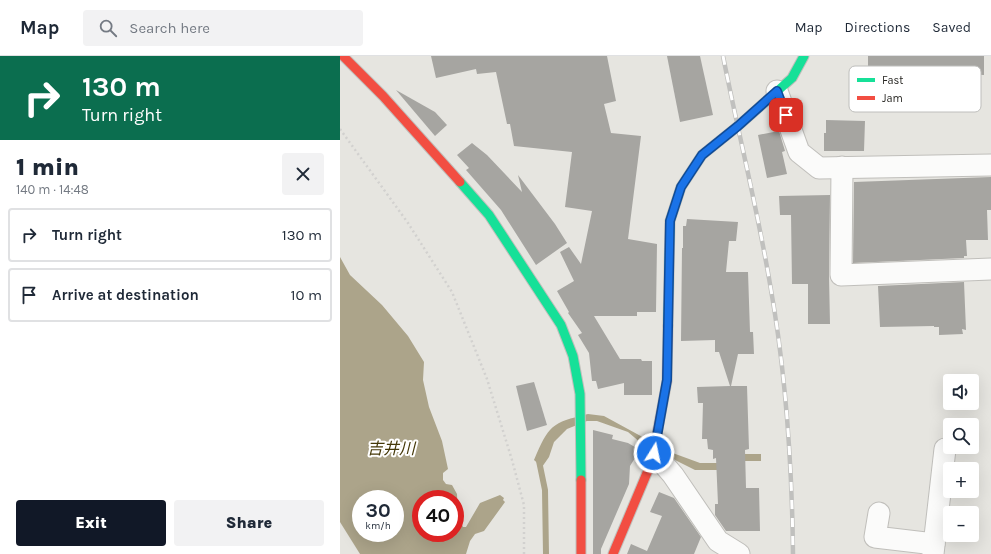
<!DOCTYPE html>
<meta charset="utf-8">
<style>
body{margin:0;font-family:Karla,"Noto Sans JP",sans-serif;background:#f2f2f3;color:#1f2937;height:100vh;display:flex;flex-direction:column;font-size:15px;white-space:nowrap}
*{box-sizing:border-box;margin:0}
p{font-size:13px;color:#747a83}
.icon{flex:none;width:22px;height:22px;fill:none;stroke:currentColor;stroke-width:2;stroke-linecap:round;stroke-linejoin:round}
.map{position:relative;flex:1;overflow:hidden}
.side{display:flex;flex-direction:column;background:#fff;width:340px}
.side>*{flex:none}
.guide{background:#0b6e4f;color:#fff;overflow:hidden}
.buttons{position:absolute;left:603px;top:318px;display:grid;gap:8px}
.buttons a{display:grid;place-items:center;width:36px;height:36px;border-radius:4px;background:#fff;box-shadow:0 4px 16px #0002;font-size:20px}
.speed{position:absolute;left:12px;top:434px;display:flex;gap:8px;font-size:20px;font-weight:700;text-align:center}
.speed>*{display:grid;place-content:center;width:52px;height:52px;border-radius:50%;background:#fff;box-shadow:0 4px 16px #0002;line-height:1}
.speed small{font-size:10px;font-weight:400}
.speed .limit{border:6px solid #d22;background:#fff;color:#111}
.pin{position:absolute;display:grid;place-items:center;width:34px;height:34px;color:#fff;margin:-17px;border-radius:8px;box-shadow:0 2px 6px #0006}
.me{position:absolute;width:44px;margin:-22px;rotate:10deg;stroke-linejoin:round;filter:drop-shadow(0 0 3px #0008)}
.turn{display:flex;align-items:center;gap:14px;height:84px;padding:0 16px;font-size:18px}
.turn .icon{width:52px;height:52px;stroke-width:2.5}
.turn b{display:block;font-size:28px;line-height:34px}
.round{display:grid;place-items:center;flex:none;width:42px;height:42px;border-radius:4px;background:#f2f2f3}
.head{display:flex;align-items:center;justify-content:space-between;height:68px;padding:0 16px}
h1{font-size:24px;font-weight:800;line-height:30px}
.button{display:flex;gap:8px;margin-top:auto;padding:8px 16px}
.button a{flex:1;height:46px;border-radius:4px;background:#111827;color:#fff;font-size:16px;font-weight:800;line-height:46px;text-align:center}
.button a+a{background:#f2f2f3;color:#1f2937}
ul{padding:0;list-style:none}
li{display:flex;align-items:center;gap:12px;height:54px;margin:0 8px 6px;padding:0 8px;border:2px solid #e0e1e3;border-radius:4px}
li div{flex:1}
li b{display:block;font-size:15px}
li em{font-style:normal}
header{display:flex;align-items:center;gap:24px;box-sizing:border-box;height:56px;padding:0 20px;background:#fff;border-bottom:1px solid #e0e1e3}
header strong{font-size:19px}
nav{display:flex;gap:22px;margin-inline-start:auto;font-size:14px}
.search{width:280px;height:36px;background:#f2f2f3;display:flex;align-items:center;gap:10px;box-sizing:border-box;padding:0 14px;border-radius:4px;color:#747a83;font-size:15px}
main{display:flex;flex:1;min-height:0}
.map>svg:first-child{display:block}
.water{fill:#aca48a;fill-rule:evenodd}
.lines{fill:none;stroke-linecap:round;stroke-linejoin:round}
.stream{stroke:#aca48a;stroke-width:6}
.building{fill:#a6a5a1}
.street-casing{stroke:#c0bfbb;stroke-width:23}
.fast-casing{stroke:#c0bfbb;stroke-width:11}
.jam-casing{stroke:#c0bfbb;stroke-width:11}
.path{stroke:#d2d1cf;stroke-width:2.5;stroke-dasharray:2 3;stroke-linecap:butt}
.street{stroke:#fbfbfa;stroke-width:21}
.fast{stroke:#16e098;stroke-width:9}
.jam{stroke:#f24e42;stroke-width:9}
.rail-casing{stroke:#c0c0be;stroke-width:4.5}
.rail{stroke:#fff;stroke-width:3;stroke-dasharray:9;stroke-linecap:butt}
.route-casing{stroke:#114b97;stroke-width:10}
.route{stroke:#1a73e8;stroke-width:7}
.labels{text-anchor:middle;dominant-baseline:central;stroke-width:4;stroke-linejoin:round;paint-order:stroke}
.water-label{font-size:16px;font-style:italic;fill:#453808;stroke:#fff}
.key{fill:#fff;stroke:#bebebc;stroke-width:1}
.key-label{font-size:11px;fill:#262521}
</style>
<header>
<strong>Map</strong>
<div class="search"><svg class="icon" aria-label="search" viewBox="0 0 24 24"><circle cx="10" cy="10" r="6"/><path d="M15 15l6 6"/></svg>Search here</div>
<nav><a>Map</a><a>Directions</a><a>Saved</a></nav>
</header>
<main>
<section class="side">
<div class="guide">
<div class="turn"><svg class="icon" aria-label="right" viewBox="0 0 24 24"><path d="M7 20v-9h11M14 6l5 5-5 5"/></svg><div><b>130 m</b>Turn right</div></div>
</div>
<div class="head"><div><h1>1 min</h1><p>140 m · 14:48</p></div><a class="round"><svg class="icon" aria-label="close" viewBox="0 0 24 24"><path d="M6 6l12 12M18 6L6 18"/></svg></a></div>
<ul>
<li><svg class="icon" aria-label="right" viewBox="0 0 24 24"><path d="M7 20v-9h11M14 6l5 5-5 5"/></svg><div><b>Turn right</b></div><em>130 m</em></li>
<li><svg class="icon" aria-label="arrive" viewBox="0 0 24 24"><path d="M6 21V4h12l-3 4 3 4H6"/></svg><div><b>Arrive at destination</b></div><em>10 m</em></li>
</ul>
<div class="button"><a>Exit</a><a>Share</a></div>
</section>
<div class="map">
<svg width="651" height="498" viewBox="0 0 651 498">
<rect width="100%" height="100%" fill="#e6e5e0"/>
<g class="water">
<path d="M0,201l10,18 32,30 26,31 16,26 -1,18 6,27 13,34 6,28 -5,4v7l3,4 6,1 5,9 1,24 5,9h3l14,-24 20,-8 4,3 -1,2 2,2 -21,29 -9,3 -5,7 -4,13h-106l-20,-32zM21,443h34v34h-34zM81,443h34v34h-34z"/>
<path d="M248,358l16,2 66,36 30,11h19l22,-9h20v7h-18l-24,9h-24l-54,-27 -13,-11 -31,-11h-10l-20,8 -13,13 -5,15 -7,10 -8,-7c15,-35 17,-37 54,-46z"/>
</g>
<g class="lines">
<polyline class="stream" points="200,403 199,405 205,434 206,498"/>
</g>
<g class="building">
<polygon points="91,0 267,0 276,45 264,48 271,77 301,80 288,183 317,188 316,256 297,256 297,260 254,260 280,303 301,303 302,305 312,305 312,339 284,339 284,327 258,333 256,325 252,325 249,297 238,279 242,277 228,257 229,256 217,235 234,225 220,196 229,191 241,208 252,155 225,151 232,96 174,90 170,68 167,68 156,16 137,18 136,13 96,22"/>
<polygon points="327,0 360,0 373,59 340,66"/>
<polygon points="528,0 644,0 644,19 528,14"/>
<polygon points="56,34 95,56 107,69 95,80"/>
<polygon points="486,64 525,65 524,95 484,95 484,77 486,77"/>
<polygon points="439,75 445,95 442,96 447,118 427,122 418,79"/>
<polygon points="132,87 147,99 182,136 178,119 215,168 227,187 196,209 161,154 126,114 129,112 117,99"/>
<polygon points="651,121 651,154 647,154 648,184 626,184 627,200 624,200 624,202 513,207 514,126"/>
<polygon points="490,139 489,219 490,268 468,268 468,228 452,228 451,159 440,159 439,140"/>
<polygon points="347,163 398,166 396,185 389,185 386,216 408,216 410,276 413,276 414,298 398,298 391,330 407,330 409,393 405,394 406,432 419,432 420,475 386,475 375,459 375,448 378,448 376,402 373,403 373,394 368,393 367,383 362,383 363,347 358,347 357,331 390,330 379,296 375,296 375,284 341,285 342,192 343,192 343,170 346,170"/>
<polygon points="624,226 626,274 622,273 623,278 599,279 599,271 594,271 594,270 540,271 538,230"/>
<polygon points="194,326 207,369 187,375 176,330"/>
<polygon points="253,374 273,379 272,383 288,387 300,394 290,410 289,428 261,493 261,498 253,498"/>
<polygon points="319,436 334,442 361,481 354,498 287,498 291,488 307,495 322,460 310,456"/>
</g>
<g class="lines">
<g class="street-casing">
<g id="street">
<polyline points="437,35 459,96 479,112 651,109"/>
<polyline points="502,111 501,219 651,213"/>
<polyline points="314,397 333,419 378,485 399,498"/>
<polyline points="539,457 535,481 594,488"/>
<polyline points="593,498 605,393"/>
</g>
</g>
<g class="fast-casing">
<g id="fast">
<polyline points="120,126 149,159 221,269 233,300 240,338 241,424"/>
<polyline points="328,270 330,165 341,131 362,99 398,70 452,22 464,0"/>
</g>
</g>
<g class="jam-casing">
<g id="jam">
<polyline points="3,0 43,40 120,126"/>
<polyline points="241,424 241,498"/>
<polyline points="273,498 312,405 327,325 328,270"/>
</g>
</g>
<polyline class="path" points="0,73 68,167 112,236 147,323 172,404 184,449 184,498"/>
<use href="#street" class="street"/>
<use href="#fast" class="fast"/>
<use href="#jam" class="jam"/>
<g class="rail-casing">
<path id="rail" d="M383,0c15,76 34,151 47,228 16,89 22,180 23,270"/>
</g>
<use href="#rail" class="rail"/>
</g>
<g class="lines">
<g class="route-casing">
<polyline id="route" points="314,397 327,324 330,165 341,131 362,99 398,70 437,35 446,59"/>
</g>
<use href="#route" class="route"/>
</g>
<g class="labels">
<g class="water-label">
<text x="51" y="392">吉井川</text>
</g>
</g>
<rect x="509" y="10" width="132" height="46" rx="6" class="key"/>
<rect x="517" y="22" width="18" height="4" fill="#16e098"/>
<rect x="517" y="40" width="18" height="4" fill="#f24e42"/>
<g class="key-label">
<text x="542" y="28">Fast</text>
<text x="542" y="46">Jam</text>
</g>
</svg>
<div class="buttons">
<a><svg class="icon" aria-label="sound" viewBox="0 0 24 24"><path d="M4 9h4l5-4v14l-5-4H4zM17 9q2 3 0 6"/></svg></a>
<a><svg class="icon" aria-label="search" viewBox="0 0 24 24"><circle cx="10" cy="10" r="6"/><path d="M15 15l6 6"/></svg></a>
<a>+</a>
<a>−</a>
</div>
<div class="speed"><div>30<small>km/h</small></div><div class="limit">40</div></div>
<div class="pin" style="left:446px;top:59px;background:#d93025"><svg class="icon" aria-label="arrive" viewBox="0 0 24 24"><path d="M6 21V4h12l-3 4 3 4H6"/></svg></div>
<svg class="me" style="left:314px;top:397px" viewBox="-20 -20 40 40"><circle r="17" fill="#1a73e8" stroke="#fff" stroke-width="3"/><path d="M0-11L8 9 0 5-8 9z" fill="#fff"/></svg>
</div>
</main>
